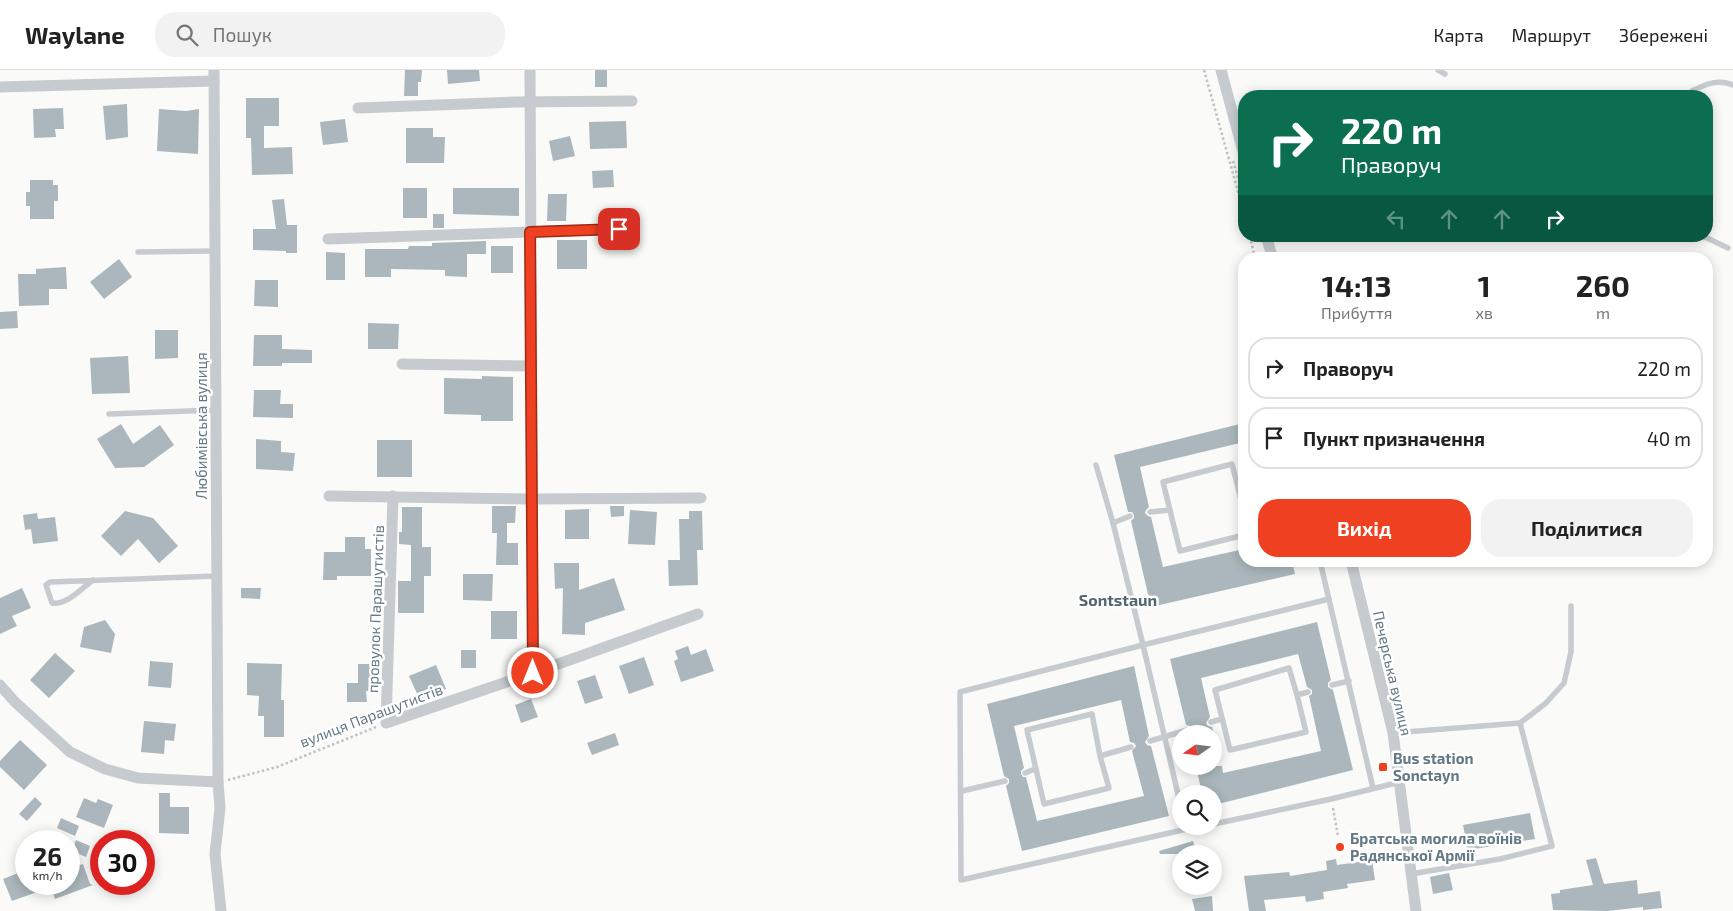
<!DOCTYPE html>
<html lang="uk">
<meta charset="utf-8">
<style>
body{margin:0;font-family:"Exo 2",sans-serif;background:#f2f2f2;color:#222;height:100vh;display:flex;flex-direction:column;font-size:19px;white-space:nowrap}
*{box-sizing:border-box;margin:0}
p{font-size:16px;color:#767676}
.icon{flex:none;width:28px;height:28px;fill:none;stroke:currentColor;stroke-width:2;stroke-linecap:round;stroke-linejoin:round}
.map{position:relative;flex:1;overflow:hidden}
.panel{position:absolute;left:1238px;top:182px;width:475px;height:315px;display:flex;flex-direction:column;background:#fff;border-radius:20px;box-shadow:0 2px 12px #0003}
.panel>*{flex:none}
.banner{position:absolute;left:1238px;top:20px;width:475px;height:152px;border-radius:20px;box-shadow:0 2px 12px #0003;background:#0b6e4f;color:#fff;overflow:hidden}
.needle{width:32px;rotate:256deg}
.fabs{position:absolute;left:1172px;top:655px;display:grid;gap:10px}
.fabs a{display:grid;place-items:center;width:50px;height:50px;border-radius:50%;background:#fff;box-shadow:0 2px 12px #0003;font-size:25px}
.speed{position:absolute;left:15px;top:760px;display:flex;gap:10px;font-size:25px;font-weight:700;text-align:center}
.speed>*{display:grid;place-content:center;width:65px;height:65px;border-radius:50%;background:#fff;box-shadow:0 2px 12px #0003;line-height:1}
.speed small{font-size:12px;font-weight:400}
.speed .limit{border:8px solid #d22;background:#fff;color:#111}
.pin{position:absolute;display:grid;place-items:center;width:42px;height:42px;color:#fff;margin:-21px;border-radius:10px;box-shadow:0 2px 8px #0006}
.me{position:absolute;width:55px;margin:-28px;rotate:0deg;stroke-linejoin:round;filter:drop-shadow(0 0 4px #0008)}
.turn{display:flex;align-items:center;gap:18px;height:105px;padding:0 20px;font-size:22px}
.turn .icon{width:65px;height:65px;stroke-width:2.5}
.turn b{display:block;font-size:35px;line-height:42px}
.lanes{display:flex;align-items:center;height:48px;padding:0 20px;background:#0003;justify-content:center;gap:25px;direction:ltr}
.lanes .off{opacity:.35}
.eta{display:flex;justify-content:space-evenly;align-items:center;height:85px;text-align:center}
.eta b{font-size:30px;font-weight:700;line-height:35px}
.action{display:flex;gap:10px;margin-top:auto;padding:10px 20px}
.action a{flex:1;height:58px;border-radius:20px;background:#f04022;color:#fff;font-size:20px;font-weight:700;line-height:58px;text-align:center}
.action a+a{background:#f2f2f2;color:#222}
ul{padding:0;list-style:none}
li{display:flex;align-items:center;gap:15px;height:62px;margin:0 10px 8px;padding:0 10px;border:2px solid #e0e0e0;border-radius:20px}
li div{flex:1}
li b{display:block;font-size:19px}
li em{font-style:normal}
header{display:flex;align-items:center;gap:30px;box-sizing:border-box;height:70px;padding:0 25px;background:#fff;border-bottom:1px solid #e0e0e0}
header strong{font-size:24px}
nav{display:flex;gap:28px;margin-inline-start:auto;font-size:18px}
.search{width:350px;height:45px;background:#f2f2f2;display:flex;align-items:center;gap:12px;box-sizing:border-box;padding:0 18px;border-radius:20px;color:#767676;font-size:19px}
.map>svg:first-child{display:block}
.building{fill:#abb7bc;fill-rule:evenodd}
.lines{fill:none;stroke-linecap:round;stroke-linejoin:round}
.path{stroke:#bfc3c5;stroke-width:2.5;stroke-dasharray:2.5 2.5;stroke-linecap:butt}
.lane{stroke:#c5cbce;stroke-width:5.5}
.street{stroke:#c5cbce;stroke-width:11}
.route-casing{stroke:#9c2a16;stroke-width:12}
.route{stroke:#f04022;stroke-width:9}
.poi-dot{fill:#f04022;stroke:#fff;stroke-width:2}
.labels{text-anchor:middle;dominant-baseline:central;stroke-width:5;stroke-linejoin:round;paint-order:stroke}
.street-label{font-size:15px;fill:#637985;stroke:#fff}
.poi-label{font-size:15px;font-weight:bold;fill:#637985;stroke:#fff;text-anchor:start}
.neighbourhood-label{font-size:16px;font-weight:bold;fill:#55666f;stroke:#fff}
</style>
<header>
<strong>Waylane</strong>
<div class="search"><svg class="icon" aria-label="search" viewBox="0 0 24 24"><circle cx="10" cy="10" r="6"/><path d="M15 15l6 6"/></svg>Пошук</div>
<nav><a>Карта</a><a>Маршрут</a><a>Збережені</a></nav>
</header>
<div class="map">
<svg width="1733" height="841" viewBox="0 0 1733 841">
<rect width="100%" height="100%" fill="#fafaf8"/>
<g class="building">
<polygon points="405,0 422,0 421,12 418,12 418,26 404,26"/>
<polygon points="447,0 479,0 480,11 448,14"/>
<rect x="595" y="0" width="12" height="17"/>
<polygon points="246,28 279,28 279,56 264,56 264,78 292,77 293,104 252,105 251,68 246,68"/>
<polygon points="127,34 128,67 106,70 103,36"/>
<polygon points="63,38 64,59 55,59 56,67 34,68 33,39"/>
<polygon points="159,39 186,41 199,39 198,84 157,81"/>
<polygon points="345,49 348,72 323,75 320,52"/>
<polygon points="626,51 627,78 590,79 589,52"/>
<polygon points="406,58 433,58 433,67 445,67 444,93 406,93"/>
<polygon points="570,66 575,86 553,91 549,71"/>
<polygon points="613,100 614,117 593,118 592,101"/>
<polygon points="30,110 53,110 53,115 58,115 58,131 54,131 54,149 30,149 30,136 26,136 26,122 30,122"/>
<rect x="403" y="118" width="24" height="30"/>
<polygon points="453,118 519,118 519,146 453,144"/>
<polygon points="548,124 567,124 566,151 547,151"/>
<polygon points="284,129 287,155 297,155 297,183 286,183 286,181 253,180 253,159 276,159 272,130"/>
<rect x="433" y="144" width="11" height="14"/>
<rect x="557" y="170" width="30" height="29"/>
<polygon points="486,171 486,184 467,184 467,207 445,206 445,200 391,199 391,207 365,207 365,179 408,179 409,176 432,176 432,173"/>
<rect x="491" y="176" width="22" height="27"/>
<polygon points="326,182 345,183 345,210 326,210"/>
<polygon points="119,189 132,207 104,229 90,212"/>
<polygon points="66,197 67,219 49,219 49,235 19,236 18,204 36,204 36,199"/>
<polygon points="255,210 278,210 278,237 254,236"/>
<polygon points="17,241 18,258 0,259 0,242"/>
<polygon points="368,253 399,254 398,279 368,279"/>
<polygon points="155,260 178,260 178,288 155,289"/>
<polygon points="254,265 282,265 282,279 312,280 312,293 282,293 282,296 253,296"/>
<polygon points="128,286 130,323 92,324 90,288"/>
<polygon points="482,306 513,307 513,351 481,351 481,345 444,344 444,308 482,309"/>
<polygon points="254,320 281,320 280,334 293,334 293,348 253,347"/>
<polygon points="1244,353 1244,372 1140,397 1149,437 1146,440 1145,443 1148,446 1151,447 1163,497 1244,479 1244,491 1292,491 1295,504 1151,537 1131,451 1134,448 1134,445 1132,442 1128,442 1114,385"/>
<polygon points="121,354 133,374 160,355 174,375 144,397 115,398 97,369"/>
<polygon points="256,369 281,371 281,382 295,383 293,401 256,399"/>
<rect x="377" y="370" width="35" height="37"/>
<polygon points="492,436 516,436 515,453 507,453 507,473 518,473 518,495 496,495 497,463 492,463"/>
<polygon points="610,436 624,436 624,446 611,447"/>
<polygon points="402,437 422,437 422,477 431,477 431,506 424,506 424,543 398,543 398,511 411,511 411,475 399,474 399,462 402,462"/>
<polygon points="589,439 589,469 565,469 565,440"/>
<polygon points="630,440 657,442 655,475 628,474"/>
<polygon points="125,441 153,448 178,476 159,493 138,469 121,486 101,466"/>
<polygon points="689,441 702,441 703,480 697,480 698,515 669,516 668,490 680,490 679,449 689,449"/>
<polygon points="37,443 38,449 55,447 58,471 33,474 31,459 25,460 23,445"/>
<polygon points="345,467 365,467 365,479 371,479 371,506 337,506 337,510 323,510 324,482 345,482"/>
<polygon points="554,493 579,493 579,520 614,508 625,540 585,553 585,565 562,564 563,518 555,519"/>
<polygon points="463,504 493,504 492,531 463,530"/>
<polygon points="22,518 31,538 12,546 17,556 0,564 0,528"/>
<polygon points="241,518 261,518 260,529 241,528"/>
<rect x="491" y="541" width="26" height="28"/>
<polygon points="105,550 115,564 111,583 80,577 84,557"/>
<polygon points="1317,552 1331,610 1328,613 1328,617 1333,620 1353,700 1214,735 1214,724 1202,724 1196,696 1222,696 1223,703 1321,681 1309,626 1312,624 1312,620 1307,617 1298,584 1201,608 1210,647 1206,653 1208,656 1212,657 1214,664 1190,664 1192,659 1190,656 1186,655 1170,589"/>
<polygon points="688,576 691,585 706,579 714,601 681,612 674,591 678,589 675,581"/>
<rect x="461" y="580" width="15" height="18"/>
<polygon points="55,583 75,601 49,628 30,610"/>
<polygon points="644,587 654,615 629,624 619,596"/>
<polygon points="150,591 173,593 171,618 148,616"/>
<polygon points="247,593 282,594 281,630 284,630 284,667 264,667 264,646 258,646 259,626 247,625"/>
<polygon points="358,594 380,594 379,621 366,621 367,632 347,632 347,613 358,613"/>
<polygon points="436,595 446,619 420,630 409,606"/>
<path d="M1134,596l15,70 -4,6 2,3 4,1 18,70 -147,35 -16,-65 3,-3v-4l-5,-3 -17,-72zM1121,630l9,42 4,1 2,3 -4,5 12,45 -107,25 -11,-44h-3l-2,-3v-3l3,-3 -10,-42z"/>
<polygon points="595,605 603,628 585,634 577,611"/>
<polygon points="531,629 538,647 521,653 515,635"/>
<polygon points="144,651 176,654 174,671 165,670 164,684 141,682"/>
<polygon points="615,663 619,675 592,685 587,673"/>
<polygon points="20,670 47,695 24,720 0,697 0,691"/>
<polygon points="159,723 170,723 170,737 189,737 189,764 159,763"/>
<polygon points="35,727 42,734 27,751 19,744"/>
<polygon points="84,728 96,733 98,729 113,735 104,758 76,747"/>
<polygon points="1530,743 1535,769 1468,780 1463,755"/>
<polygon points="61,748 79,756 75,766 57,758"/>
<polygon points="76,770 90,776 86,787 72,781"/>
<polygon points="1193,771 1197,784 1160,784 1159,781"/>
<polygon points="1596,788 1604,814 1637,810 1638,824 1660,821 1662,838 1643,840 1643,837 1607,841 1553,840 1551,824 1560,823 1560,820 1593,815 1586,790"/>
<polygon points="1336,789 1337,795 1372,790 1375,810 1347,814 1348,818 1323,822 1324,829 1306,832 1305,826 1264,830 1266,841 1249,841 1244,806 1289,802 1290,806 1327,800 1326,791"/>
<polygon points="83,794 90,814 93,815 55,829 51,817 12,831 3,809 26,800 26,814 69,814 69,799"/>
<polygon points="1449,803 1453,820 1433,824 1430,807"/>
<polygon points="1212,826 1213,841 1195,841 1192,829"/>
</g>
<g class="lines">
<g class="path">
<polyline points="1204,0 1244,143"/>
<polyline points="1233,91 1244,128"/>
<polyline points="1250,166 1255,189"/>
<polyline points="228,710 277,697 376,657"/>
<polyline points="1333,738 1338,766"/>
</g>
<g class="lane">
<polyline points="1438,0 1445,4"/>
<path d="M1692,26v-5c14,-7 25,-12 41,-6"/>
<polyline points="1703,166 1728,178"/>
<polyline points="138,182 215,181"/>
<polyline points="109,344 216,340"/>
<polyline points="1096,395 1113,453"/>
<polyline points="1244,441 1232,394 1163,412 1180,481 1244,465"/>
<polyline points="1150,442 1170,440"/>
<polyline points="1130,446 1113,453 1143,575 960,622 961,810 1187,759"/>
<polyline points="1320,491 1373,718"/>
<path d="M93,510c-12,9 -26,25 -41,23l-6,-18 4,-3 167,-6"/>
<polyline points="1332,615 1349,611"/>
<polyline points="1297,625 1289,598 1215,620 1230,680 1306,662 1297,625 1308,622"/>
<polyline points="1211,652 1222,649"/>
<polyline points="1393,663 1520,653 1546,633 1564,613 1571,582 1571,536"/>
<polyline points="1150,671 1187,660"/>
<polyline points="1100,686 1092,644 1027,660 1044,734 1109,718 1100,686 1131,677"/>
<polyline points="1025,703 1035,699"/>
<polyline points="962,721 1005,711"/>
<polyline points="1181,737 1143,575 1329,529"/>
<polyline points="1214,754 1331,729 1400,712"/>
<polyline points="1186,756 1187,759 1201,756"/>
<polyline points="1411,804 1500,789 1552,776 1520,653"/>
</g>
<g class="street">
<polyline points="214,0 218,712 220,738 215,784 221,841"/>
<polyline points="530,0 533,603"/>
<polyline points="1221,0 1244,85"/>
<polyline points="0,17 214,11"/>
<polyline points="358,38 517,32 632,31"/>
<polyline points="1266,166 1273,189"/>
<polyline points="328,169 619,159"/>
<polyline points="402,294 531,296"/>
<polyline points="329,426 532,429 701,428"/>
<polyline points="393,426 386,653 533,603 698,544"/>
<polyline points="1351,491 1393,663 1416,841"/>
<polyline points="0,615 14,631 70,682 105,699 138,708 218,712"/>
</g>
</g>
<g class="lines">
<g class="route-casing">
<polyline id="route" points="533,603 530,162 619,159"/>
</g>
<use href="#route" class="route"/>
</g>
<g class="poi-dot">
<rect x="1378" y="692" width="10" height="10" rx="2.5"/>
<circle cx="1340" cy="777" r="5"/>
</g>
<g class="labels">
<g class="street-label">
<text transform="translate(201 356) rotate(-90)">Любимівська вулиця</text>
<text transform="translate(375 539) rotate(-88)">провулок Парашутистів</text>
<text transform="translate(1393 603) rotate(77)">Печерська вулиця</text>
<text transform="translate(371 645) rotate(-21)">вулиця Парашутистів</text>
</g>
<g class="poi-label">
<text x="1393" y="688">Bus station<tspan x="1393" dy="17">Sonctayn</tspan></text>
<text x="1350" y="768">Братська могила воїнів<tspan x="1350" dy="17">Радянської Армії</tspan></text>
</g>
<g class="neighbourhood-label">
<text x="1118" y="529">Sontstaun</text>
</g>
</g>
</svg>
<div class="fabs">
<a><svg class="needle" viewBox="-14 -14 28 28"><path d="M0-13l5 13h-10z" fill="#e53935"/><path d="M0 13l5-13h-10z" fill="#767676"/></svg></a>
<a><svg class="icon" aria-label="search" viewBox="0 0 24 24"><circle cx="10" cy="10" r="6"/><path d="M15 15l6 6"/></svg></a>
<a><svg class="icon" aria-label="layers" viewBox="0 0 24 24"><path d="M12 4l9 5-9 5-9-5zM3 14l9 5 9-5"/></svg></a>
</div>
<div class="speed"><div>26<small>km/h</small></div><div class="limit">30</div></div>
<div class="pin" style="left:619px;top:159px;background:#d93025"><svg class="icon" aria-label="arrive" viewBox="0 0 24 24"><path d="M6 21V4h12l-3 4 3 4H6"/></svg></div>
<svg class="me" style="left:533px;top:603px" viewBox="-20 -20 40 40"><circle r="17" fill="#f04022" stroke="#fff" stroke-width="3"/><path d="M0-11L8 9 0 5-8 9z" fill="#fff"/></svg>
<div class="banner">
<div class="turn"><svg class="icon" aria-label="right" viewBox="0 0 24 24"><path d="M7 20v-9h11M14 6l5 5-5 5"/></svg><div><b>220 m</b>Праворуч</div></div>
<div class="lanes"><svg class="icon off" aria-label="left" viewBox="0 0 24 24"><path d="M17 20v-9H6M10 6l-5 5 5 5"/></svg><svg class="icon off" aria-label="ahead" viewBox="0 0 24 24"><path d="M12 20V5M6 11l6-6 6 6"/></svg><svg class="icon off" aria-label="ahead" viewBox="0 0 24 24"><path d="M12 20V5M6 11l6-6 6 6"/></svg><svg class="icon" aria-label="right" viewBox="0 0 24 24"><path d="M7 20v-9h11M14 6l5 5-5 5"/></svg></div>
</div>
<section class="panel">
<div class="eta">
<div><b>14:13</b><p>Прибуття</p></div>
<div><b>1</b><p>хв</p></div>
<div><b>260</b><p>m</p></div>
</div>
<ul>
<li><svg class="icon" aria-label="right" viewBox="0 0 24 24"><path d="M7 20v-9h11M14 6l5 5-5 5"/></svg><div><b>Праворуч</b></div><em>220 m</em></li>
<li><svg class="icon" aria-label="arrive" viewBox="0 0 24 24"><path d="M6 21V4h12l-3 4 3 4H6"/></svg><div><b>Пункт призначення</b></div><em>40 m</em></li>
</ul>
<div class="action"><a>Вихід</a><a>Поділитися</a></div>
</section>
</div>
